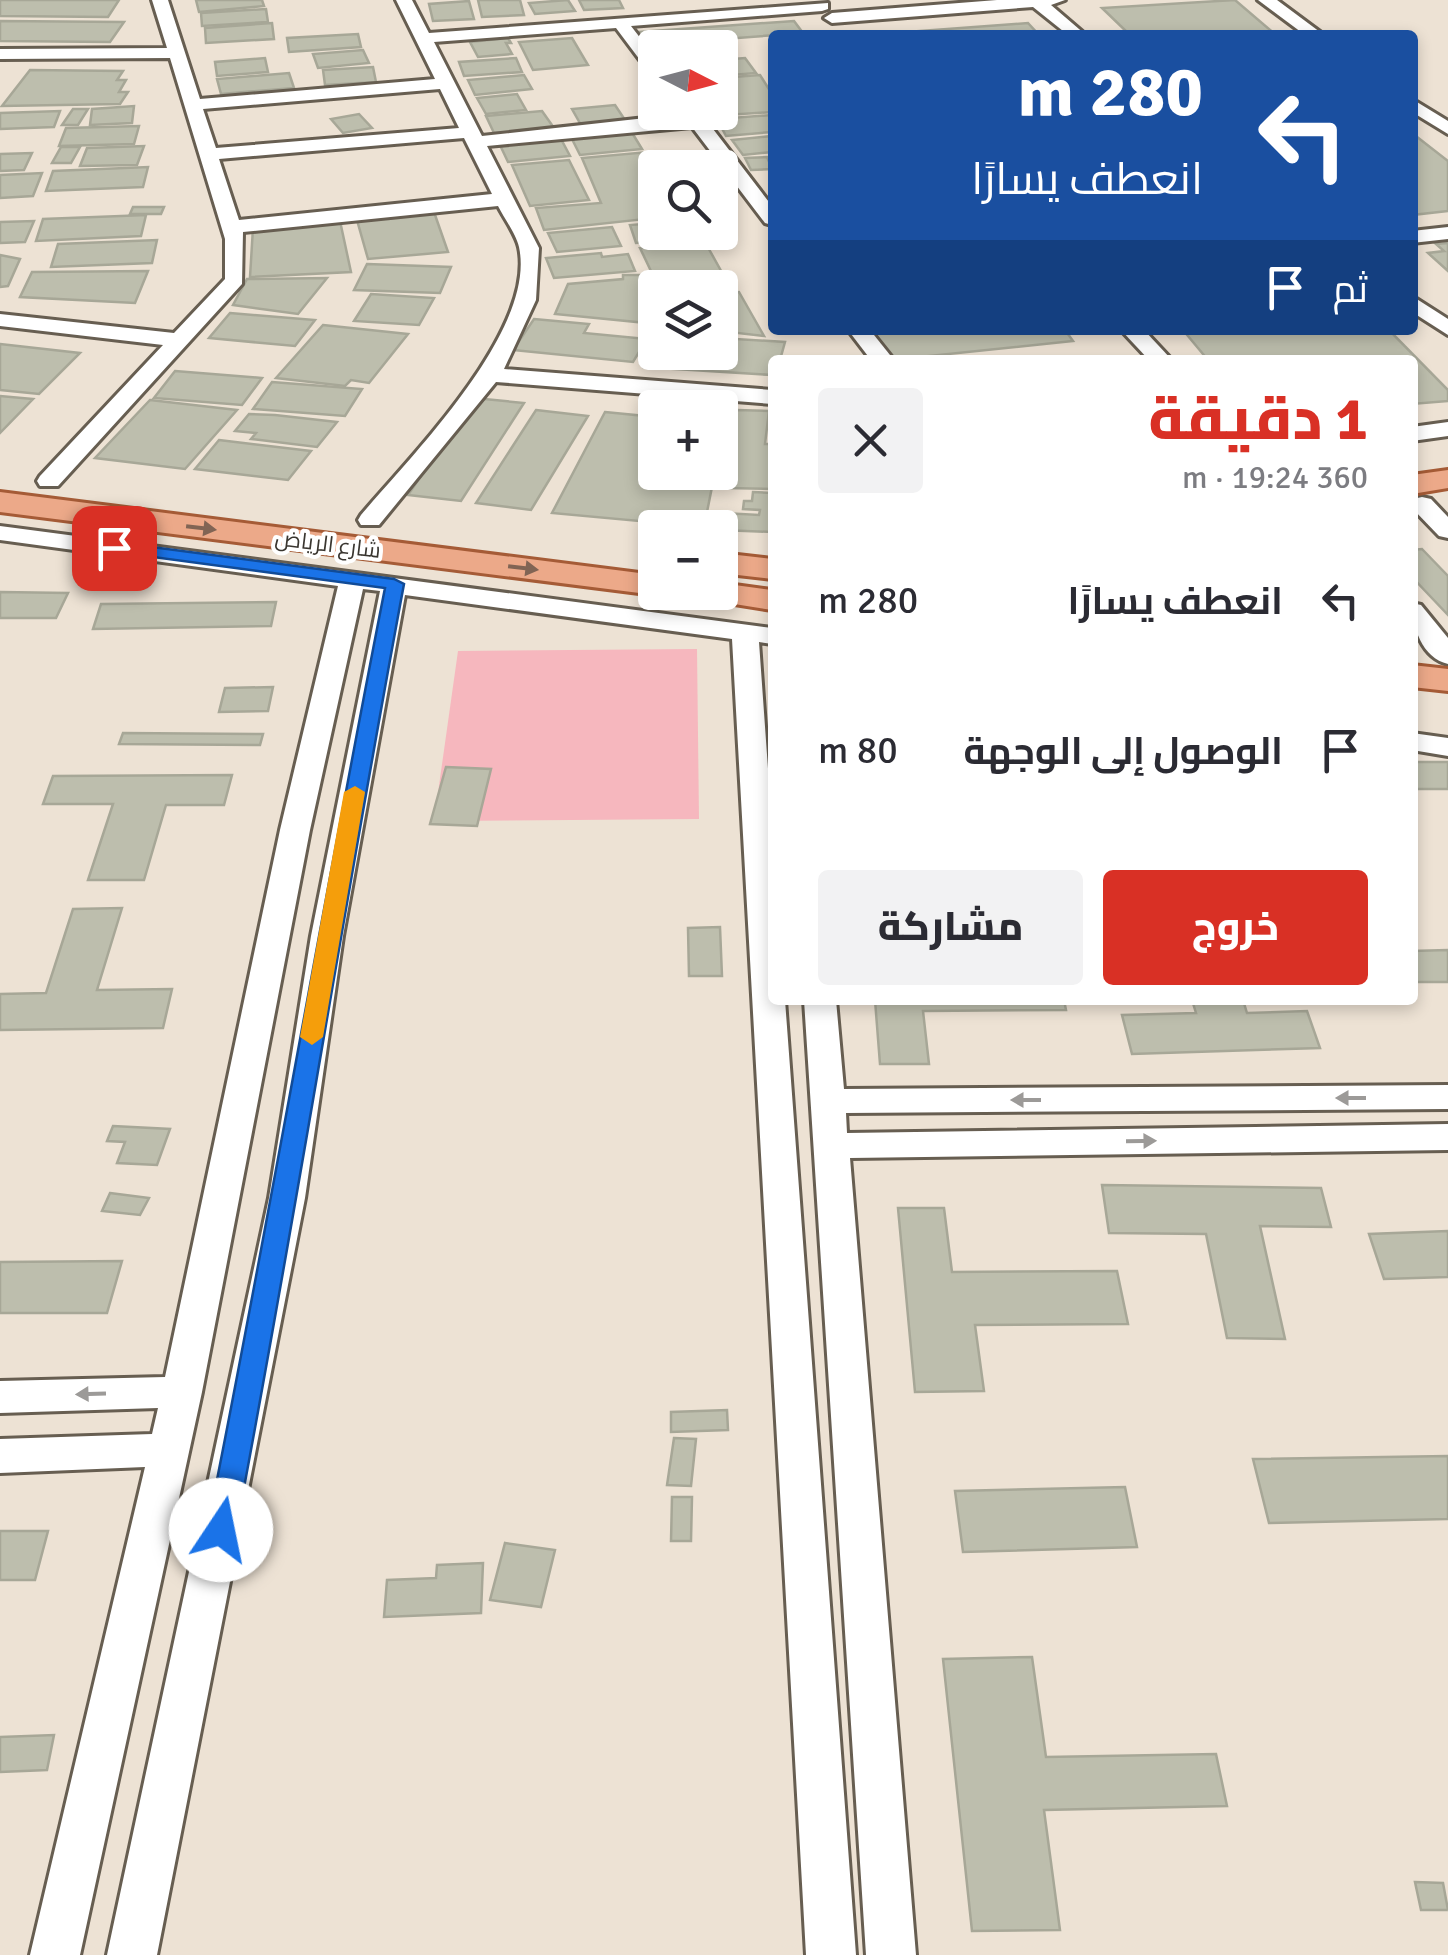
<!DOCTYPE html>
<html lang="ar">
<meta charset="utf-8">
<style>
body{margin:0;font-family:Signika,Cairo,sans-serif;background:#f2f2f3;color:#2b2b33;direction:rtl;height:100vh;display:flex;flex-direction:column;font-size:38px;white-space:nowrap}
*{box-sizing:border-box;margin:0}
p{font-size:32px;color:#7c7c81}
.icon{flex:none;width:55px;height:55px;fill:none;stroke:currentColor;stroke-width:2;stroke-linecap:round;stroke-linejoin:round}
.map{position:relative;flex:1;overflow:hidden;direction:ltr}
.drawer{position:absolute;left:768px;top:355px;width:650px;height:650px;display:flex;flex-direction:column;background:#fff;border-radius:10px;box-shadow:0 5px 15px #0003;direction:rtl}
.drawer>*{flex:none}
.top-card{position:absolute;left:768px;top:30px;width:650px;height:305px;border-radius:10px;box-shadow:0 5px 15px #0003;direction:rtl;background:#1a4fa0;color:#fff;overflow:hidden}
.needle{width:65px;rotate:96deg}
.tools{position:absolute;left:638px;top:30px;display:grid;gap:20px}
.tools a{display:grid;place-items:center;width:100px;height:100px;border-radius:10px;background:#fff;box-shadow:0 5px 15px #0003;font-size:50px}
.pin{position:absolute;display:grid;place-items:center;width:85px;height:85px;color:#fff;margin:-42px;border-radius:20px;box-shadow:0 5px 15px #0006}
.me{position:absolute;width:110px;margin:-55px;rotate:11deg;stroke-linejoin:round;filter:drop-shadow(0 0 8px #0008)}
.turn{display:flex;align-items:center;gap:35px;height:210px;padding:0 50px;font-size:45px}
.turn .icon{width:130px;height:130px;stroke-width:2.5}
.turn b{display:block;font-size:70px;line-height:85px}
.then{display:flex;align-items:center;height:95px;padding:0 50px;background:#0003;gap:20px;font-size:38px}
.round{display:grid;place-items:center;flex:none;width:105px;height:105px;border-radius:10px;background:#f2f2f3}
.head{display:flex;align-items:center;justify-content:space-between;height:170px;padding:0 50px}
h1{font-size:60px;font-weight:800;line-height:75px;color:#d93025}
.action{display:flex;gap:20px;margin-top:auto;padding:20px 50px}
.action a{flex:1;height:115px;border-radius:10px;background:#d93025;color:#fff;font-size:40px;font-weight:800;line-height:115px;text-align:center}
.action a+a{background:#f2f2f3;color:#2b2b33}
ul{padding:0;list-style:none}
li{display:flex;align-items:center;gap:30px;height:150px;padding:0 50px}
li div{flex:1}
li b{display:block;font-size:38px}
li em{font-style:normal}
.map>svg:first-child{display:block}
.green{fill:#f6b7be}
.building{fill:#bdbead;stroke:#a7a797;stroke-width:2.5}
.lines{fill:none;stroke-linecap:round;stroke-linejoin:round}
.minor-casing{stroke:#675e51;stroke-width:6}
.major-casing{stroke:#a55b36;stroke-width:6}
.minor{fill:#fff;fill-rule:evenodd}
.major{fill:#eca989;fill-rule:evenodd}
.oneway{fill:#816454}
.oneway2{fill:#9c9a98}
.route{fill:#1a73e8;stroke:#114b97;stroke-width:2.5}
.slow{fill:#f59e0b}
.labels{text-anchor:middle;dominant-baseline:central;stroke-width:8;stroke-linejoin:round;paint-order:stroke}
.far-street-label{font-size:22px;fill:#3a3630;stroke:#fff}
</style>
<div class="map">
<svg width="1448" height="1955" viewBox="0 0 1448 1955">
<rect width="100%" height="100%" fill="#ede2d4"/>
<polygon class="green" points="697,649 699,819 434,821 458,651"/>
<g class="building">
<polygon points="0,0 119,0 108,17 0,16"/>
<polygon points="196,0 262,0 264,6 199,12"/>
<polygon points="478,0 520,0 524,15 482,17"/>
<polygon points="568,0 575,11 535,14 529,3"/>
<polygon points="579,0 619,0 623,8 584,10"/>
<polygon points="1235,0 1276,35 1130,35 1102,8"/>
<polygon points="469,1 474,19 433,21 429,4"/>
<polygon points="266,9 268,22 202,26 201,13"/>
<polygon points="0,21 124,22 110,42 0,41"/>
<polygon points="794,21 803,33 657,44 642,42 637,32"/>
<polygon points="272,23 274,39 206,43 205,28"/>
<polygon points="1028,23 1039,35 893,33"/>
<polygon points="358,34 361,47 289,52 287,38"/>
<polygon points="508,38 511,43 506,43 512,54 478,57 470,42"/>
<polygon points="572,38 588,65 533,70 519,42"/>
<polygon points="363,50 369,63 318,68 313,54"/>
<polygon points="265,58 268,72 217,76 215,62"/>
<polygon points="516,58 522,72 464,76 459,62"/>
<polygon points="745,58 756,73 720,76 720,60"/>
<polygon points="373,67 376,82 325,85 323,70"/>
<polygon points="30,70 123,71 117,80 126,80 119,92 128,92 120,104 2,106"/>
<polygon points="289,73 294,88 221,94 217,79"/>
<polygon points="524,75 532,89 475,95 468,80"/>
<polygon points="760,75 772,94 772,112 711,116 709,112 720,112 720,78"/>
<polygon points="517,94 526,110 486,114 477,98"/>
<polygon points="615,105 625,120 581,125 572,109"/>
<polygon points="134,106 132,123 90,125 92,109"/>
<polygon points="73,109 88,109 78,125 62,125"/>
<polygon points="60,111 54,127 0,129 0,113"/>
<polygon points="542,111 554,128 494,133 486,116"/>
<polygon points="359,114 372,128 343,133 331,119"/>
<polygon points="772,115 772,132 726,136 717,119"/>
<polygon points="139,126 134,144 59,146 66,128"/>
<polygon points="631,131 642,149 580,155 571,137"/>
<polygon points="1412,133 1448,161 1448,211 1412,215"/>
<polygon points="772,136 772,152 743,155 732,140"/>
<polygon points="561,139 570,156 508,162 500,145"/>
<polygon points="144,146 137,165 80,166 87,148"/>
<polygon points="61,147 80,147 71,163 52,163"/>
<polygon points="648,152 655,168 655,218 544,230 536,208 601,203 582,158"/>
<polygon points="32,153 24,170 0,171 0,154"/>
<polygon points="767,157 772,169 751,170 745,158"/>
<polygon points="569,160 589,200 530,206 512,165"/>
<polygon points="148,167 143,187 46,191 53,171"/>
<polygon points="42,173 33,196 0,198 0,175"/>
<polygon points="133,207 164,207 161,214 130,214"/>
<polygon points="434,212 448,252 368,259 357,220"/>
<polygon points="146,215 141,236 36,241 43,219"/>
<polygon points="34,221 25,242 0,243 0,222"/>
<polygon points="340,221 351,272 250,277 253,228"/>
<polygon points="655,223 655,232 695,232 697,239 636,243 630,225"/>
<polygon points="612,227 621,246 557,252 548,233"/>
<polygon points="157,240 152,263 51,267 58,244"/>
<polygon points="705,242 730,287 659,288 640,248"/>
<polygon points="1448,243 1448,271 1428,253 1444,251 1436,244"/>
<polygon points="601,253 602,257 628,254 635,271 554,278 546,258"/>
<polygon points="0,255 20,259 8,286 0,287"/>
<polygon points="367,264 451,267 440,293 354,290"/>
<polygon points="148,271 135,303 20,297 32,272"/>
<polygon points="623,275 641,275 647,323 555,314 568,284 623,279"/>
<polygon points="327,278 298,314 233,305 247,279"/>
<polygon points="739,292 764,336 720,331 720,294"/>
<polygon points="371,294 434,298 419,325 354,321"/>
<polygon points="230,313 315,320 295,346 209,338"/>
<polygon points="534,319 589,324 584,333 647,339 633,362 513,350"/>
<polygon points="323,325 408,334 369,383 351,380 345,386 276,378"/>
<polygon points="873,330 1065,330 1073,341 891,360"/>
<polygon points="1183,330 1389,330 1448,390 1448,401 1412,404 1412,360 1208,360"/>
<polygon points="655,338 655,352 720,352 720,338 785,342 780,360 772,360 772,375 644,367"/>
<polygon points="0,344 80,353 39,394 0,390"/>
<polygon points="175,371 262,378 242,405 154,398"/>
<polygon points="272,382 362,389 345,416 253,409"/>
<polygon points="0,396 33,399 0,433"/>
<polygon points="474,398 524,403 461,501 408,495"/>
<polygon points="150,400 237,410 185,469 95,458"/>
<polygon points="536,410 588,416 531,510 476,503"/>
<polygon points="736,410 769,411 765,444 772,444 772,489 726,488"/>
<polygon points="605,412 655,417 655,472 715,472 704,527 552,513"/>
<polygon points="249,414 275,415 337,422 317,447 251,439 256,433 235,431"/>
<polygon points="219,440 311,451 288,480 195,469"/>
<polygon points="753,492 772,493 772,532 721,530 724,513 759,515 760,510 743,509 744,501 752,501"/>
<polygon points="1422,549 1448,576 1448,615 1412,577 1412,550"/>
<polygon points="0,592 68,593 56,618 0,618"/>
<polygon points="276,602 271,626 93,629 101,604"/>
<polygon points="273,687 268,711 219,712 225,688"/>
<polygon points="123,733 263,734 260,745 119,744"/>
<rect x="1412" y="762" width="36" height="27"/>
<polygon points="446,767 491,769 477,826 430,824"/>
<polygon points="232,775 224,805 166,805 144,880 88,880 113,804 43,804 53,776"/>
<polygon points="122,908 97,990 172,989 163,1028 0,1030 0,994 46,993 73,909"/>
<polygon points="720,927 722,976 689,976 688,928"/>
<polygon points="1448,950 1448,982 1412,982 1412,951"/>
<polygon points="875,1000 1064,1000 1066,1010 923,1011 929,1064 880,1064"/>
<polygon points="1192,1000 1243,1000 1247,1013 1307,1011 1320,1048 1132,1054 1122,1015 1196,1013"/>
<polygon points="113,1126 170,1129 157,1165 117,1163 125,1142 107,1141"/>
<polygon points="1102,1185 1321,1188 1331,1227 1260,1226 1285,1339 1227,1338 1206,1234 1109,1233"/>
<polygon points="110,1193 149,1198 140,1215 102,1211"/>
<polygon points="898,1208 944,1208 952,1272 1117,1271 1128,1324 975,1325 984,1391 915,1392"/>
<polygon points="1448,1231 1448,1277 1384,1279 1369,1234"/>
<polygon points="122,1261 107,1313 0,1313 0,1262"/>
<polygon points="727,1410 728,1430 671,1432 671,1412"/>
<polygon points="674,1438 696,1439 691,1486 667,1485"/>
<polygon points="1448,1456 1448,1519 1269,1523 1253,1459"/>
<polygon points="1125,1487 1137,1547 963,1552 955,1491"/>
<polygon points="672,1497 692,1497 691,1541 671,1541"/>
<polygon points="0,1531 48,1531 35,1580 0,1580"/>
<polygon points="505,1543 555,1550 541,1607 490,1600"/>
<polygon points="483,1563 481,1613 384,1617 387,1580 436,1578 437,1565"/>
<polygon points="1032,1657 1046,1757 1216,1754 1227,1806 1044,1810 1060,1930 972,1931 943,1659"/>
<polygon points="54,1735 47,1770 0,1772 0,1737"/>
<polygon points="1415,1882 1443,1883 1448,1910 1421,1910"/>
</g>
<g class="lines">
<g class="minor-casing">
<g id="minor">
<path d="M152,0h16l32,99 235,-20 -39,-79h16l17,33 399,-30v6l-6,2 -191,15 24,31v16l-6,-1 -33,-44 -182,14 48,94 218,-24 72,94v19l-7,-2 -73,-96 -205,19 52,102 -3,52 -32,69 268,21v14l-276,-22 -117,143h-18l-3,-5 3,-5c50,-59 176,-185 158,-268 -3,-13 -15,-29 -21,-41l-255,26 -1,52 -184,202h-18l-3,-5 3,-5 123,-131 -163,-19v-12l174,19 51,-54v-40l-55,-181 -170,1v-10l167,-1zM440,89l19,39 -243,20 -13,-39zM464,138l28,56 -253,26 -20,-61z"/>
<polygon points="997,0 1065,0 1051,5 1086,35 1068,35 1033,7 832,23 824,18 832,13"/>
<polygon points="1258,0 1277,0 1324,35 1305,35"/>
<polygon points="1412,99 1448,121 1448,134 1412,112"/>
<polygon points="1448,227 1448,239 1412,243 1412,231"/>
<polygon points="1412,296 1448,319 1448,335 1412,312"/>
<polygon points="848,330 870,330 894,360 871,360"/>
<polygon points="1121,330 1144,330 1172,360 1149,360"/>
<polygon points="1448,422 1448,436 1412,441 1412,427"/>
<polygon points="1422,497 1431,499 1448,517 1448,538 1439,536 1412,508 1413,499"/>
<polygon points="0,526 772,628 772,644 759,642 772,825 772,1000 785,1000 856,1955 806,1955 732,639 405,595 343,936 305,1198 157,1955 107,1955 269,1198 311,936 380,591 363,589 310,830 202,1392 80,1955 30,1955 145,1467 0,1473 0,1439 152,1434 158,1408 0,1413 0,1381 165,1377 280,830 338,586 0,540"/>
<path d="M1412,603l9,2 27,33v26c-26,-6 -36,-37 -36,-61z"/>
<polygon points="1412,733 1448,738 1448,756 1412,750"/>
<polygon points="804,1000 836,1000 844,1089 1448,1085 1448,1109 846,1113 847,1133 1448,1124 1448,1150 850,1158 916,1955 866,1955"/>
</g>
</g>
<g class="major-casing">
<g id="major">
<polygon points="1448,470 1448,488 1412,494 1412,475"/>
<polygon points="0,492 655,575 655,592 666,592 655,595 0,512"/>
<polygon points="720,553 772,559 772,579 720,573"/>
<polygon points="720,583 772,590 772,610 703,599 698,592 720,592"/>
<polygon points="1412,665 1448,669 1448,691 1412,687"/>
</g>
</g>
<use href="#minor" class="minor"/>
<use href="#major" class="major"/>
</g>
<defs><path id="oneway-solid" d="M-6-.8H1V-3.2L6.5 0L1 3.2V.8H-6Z" transform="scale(2.5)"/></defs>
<g class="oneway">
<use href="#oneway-solid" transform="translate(201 528) rotate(7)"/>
<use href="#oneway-solid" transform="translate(523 568) rotate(7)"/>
</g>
<g class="oneway2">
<use href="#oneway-solid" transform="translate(1351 1098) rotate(180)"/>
<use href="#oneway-solid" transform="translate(1026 1100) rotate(180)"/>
<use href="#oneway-solid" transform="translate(1141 1141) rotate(-1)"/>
<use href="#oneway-solid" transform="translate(91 1394) rotate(178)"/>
</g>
<path class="route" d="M114,542l280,37 10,5c-59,315 -108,632 -168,946l-4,9 -11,4 -10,-4 -4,-9c63,-313 116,-628 178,-942l-277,-37v-7z"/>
<polygon class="slow" points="355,786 365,792 323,1037 312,1045 300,1037 344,792"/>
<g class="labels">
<g class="far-street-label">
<text transform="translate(328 544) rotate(7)">شارع الرياض</text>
</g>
</g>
</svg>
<div class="tools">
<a><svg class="needle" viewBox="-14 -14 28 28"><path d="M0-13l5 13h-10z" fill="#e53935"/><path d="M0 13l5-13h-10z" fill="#7c7c81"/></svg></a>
<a><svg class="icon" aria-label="search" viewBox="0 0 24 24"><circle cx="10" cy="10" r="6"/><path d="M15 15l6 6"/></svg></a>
<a><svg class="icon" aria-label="layers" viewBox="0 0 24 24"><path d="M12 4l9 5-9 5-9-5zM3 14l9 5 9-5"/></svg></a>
<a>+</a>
<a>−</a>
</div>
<div class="pin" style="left:114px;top:548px;background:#d93025"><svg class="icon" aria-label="arrive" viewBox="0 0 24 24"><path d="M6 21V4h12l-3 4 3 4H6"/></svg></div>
<svg class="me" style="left:221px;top:1530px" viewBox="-20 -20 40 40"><circle r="19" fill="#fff"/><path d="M0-13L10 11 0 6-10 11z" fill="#1a73e8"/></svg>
<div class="top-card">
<div class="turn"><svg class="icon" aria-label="left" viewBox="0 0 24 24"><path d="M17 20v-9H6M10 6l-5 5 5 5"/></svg><div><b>280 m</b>انعطف يسارًا</div></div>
<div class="then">ثم<svg class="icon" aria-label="arrive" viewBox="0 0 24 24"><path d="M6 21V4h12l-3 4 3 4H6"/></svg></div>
</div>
<section class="drawer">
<div class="head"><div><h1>1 دقيقة</h1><p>360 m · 19:24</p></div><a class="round"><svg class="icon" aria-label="close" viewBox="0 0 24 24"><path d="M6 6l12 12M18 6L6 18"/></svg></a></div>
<ul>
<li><svg class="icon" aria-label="left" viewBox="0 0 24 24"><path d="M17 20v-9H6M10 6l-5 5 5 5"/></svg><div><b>انعطف يسارًا</b></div><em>280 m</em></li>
<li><svg class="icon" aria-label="arrive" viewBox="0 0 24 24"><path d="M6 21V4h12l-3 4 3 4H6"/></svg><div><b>الوصول إلى الوجهة</b></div><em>80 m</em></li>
</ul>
<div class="action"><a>خروج</a><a>مشاركة</a></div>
</section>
</div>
